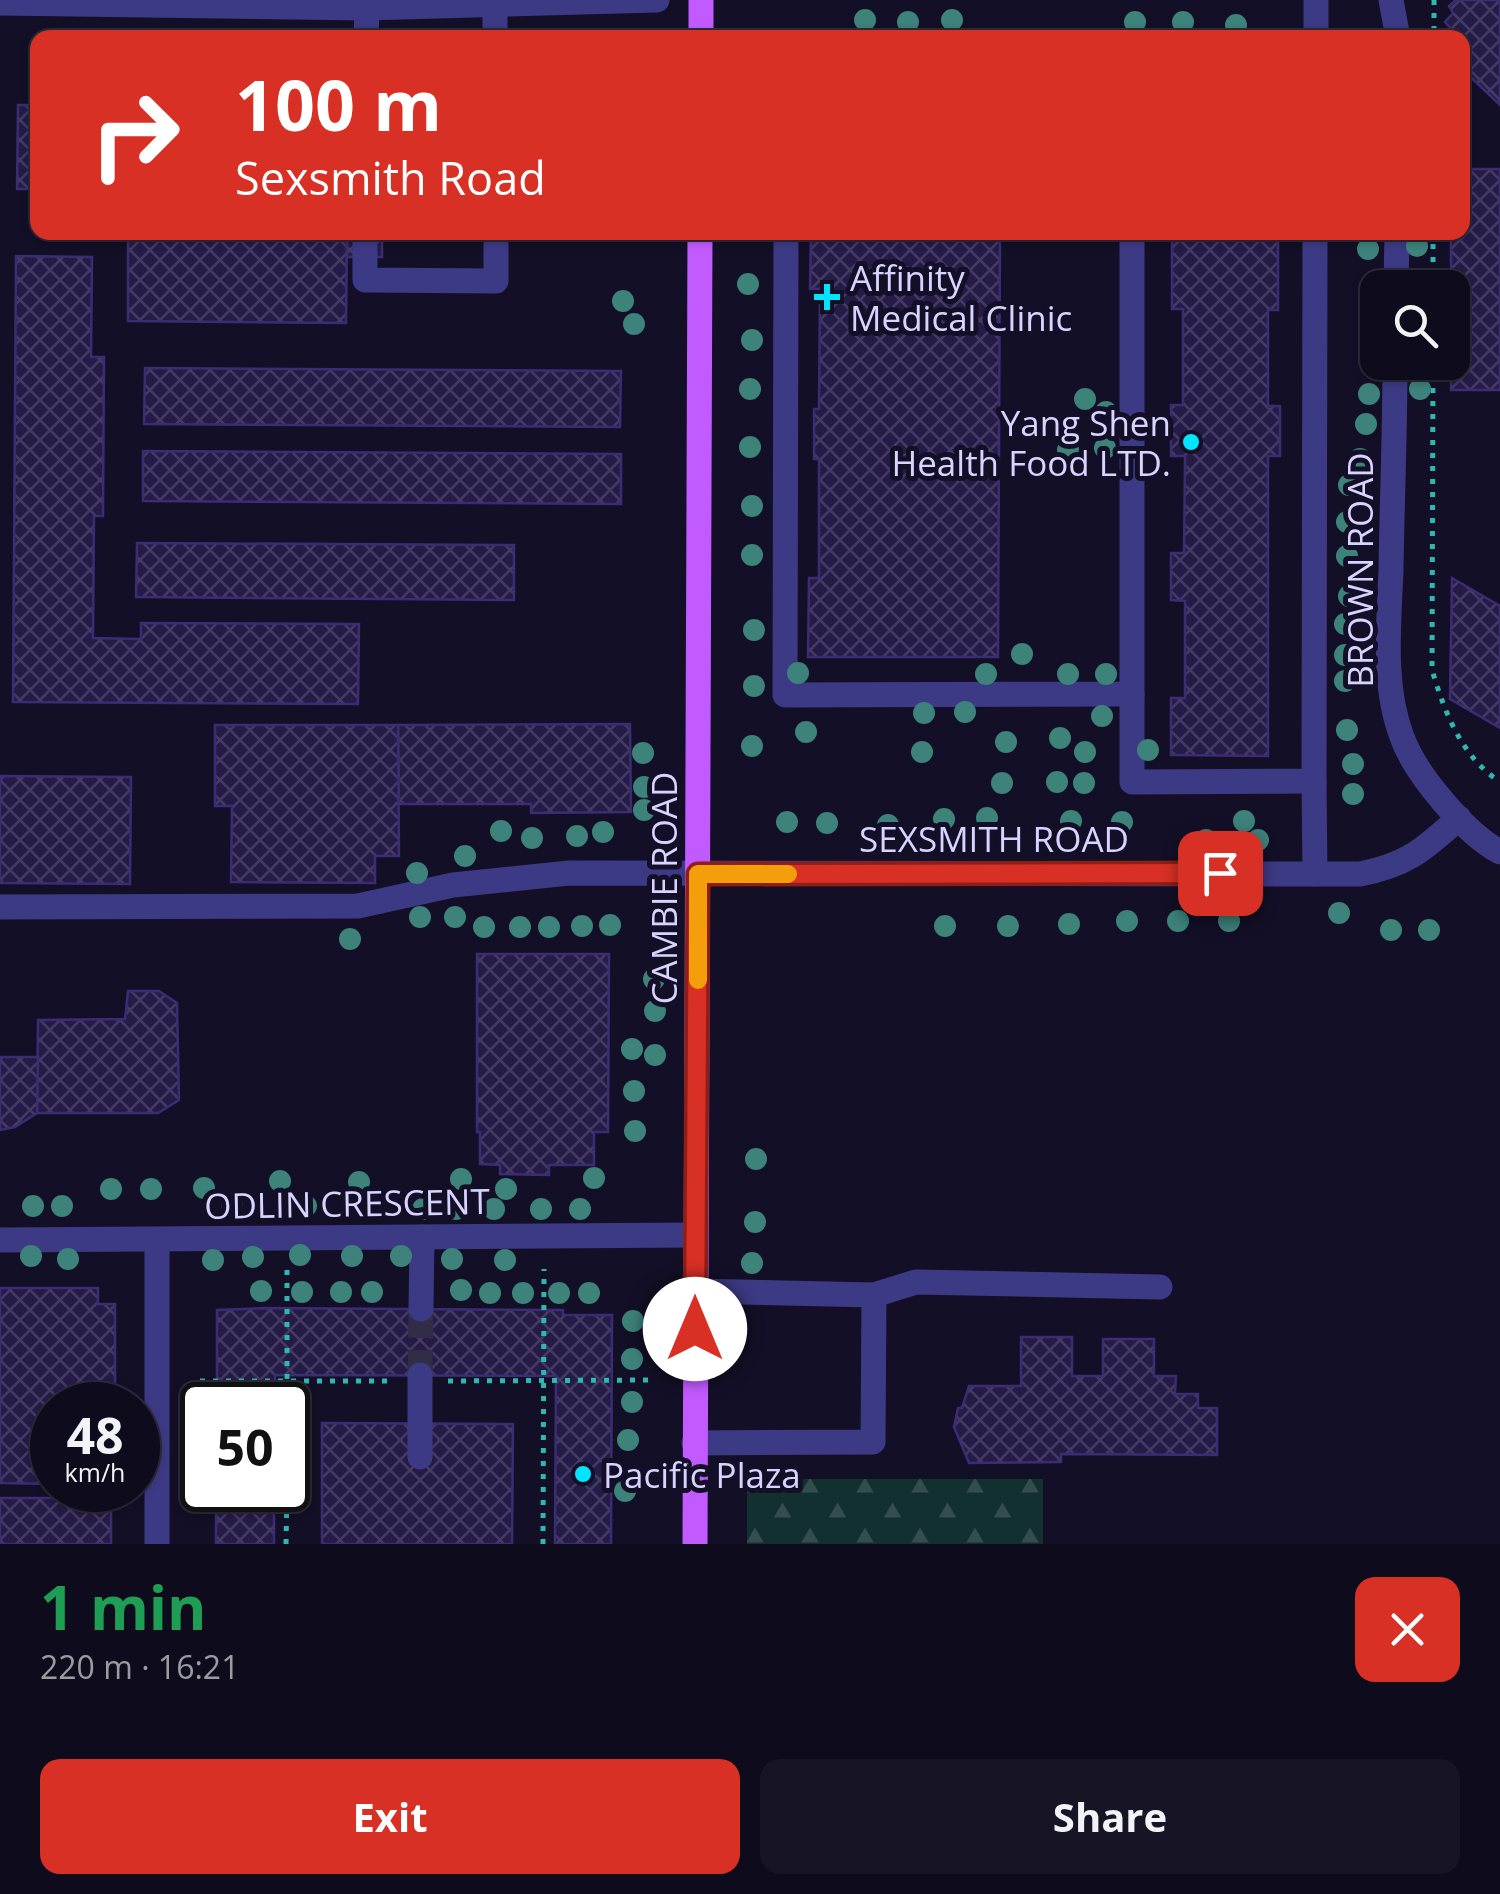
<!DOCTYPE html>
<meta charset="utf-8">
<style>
body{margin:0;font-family:"Open Sans",sans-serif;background:#171425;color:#f1f3f6;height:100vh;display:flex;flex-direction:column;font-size:38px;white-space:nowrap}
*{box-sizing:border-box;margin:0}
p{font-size:32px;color:#9b9ba3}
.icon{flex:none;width:55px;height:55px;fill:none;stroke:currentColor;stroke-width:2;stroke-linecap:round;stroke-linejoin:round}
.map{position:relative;height:1544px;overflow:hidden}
.side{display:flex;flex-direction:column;background:#0e0b1c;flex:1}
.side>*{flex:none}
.guide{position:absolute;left:30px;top:30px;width:1440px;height:210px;border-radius:20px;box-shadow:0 2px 8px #0004,0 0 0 2px #2e2b3b;background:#d93025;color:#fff;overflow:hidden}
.controls{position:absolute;left:1360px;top:270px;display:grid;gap:20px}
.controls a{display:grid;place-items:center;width:110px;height:110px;border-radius:20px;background:#0e0b1c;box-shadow:0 2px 8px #0004,0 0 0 2px #2e2b3b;font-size:50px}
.speed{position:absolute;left:30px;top:1382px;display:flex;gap:20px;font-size:50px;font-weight:700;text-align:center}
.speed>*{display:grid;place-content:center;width:130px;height:130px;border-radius:50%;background:#0e0b1c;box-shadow:0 2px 8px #0004,0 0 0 2px #2e2b3b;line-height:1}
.speed small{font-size:25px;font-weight:400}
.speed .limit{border:5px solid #111;border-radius:15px;background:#fff;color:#111}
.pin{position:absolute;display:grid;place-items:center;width:85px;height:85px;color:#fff;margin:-42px;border-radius:20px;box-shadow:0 5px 15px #0006}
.me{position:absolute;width:110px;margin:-55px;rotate:0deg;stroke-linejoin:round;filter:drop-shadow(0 0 8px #0008)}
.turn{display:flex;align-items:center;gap:35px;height:210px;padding:0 40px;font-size:45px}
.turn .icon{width:130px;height:130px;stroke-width:2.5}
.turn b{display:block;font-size:70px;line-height:85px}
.round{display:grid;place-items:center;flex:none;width:105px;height:105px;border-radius:20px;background:#171425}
.overview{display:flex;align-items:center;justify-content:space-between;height:170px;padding:0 40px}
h1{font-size:60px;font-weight:700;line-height:75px;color:#1e9e55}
.cta{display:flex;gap:20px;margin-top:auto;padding:20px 40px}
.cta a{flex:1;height:115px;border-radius:20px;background:#d93025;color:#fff;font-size:40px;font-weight:700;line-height:115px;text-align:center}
.cta a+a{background:#171425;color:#f1f3f6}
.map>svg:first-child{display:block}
.forest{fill:url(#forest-firs)}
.building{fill:url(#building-cross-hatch);stroke:#3b2d73;stroke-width:2.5}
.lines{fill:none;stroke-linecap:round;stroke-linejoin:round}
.minor-tunnel{stroke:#312d47;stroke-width:25;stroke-dasharray:25 12;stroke-linecap:butt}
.path{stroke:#2fb8b0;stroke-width:5;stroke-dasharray:5 8;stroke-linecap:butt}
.minor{stroke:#3d3a85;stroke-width:25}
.major{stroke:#c25bff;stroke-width:25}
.tree{fill:#3d827b}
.route-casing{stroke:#8d1f18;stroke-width:25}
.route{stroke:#d93025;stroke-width:18}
.slow{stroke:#f59e0b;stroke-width:18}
.poi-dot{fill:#00e5ff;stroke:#130f26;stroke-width:4}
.labels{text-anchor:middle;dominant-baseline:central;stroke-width:10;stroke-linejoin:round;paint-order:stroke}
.poi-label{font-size:35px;fill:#d9d4ff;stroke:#130f26;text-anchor:start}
.street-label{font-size:35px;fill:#d9d4ff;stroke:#130f26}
</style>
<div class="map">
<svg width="1500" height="1544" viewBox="0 0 1500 1544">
<defs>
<pattern id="forest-firs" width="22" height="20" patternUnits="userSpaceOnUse" patternTransform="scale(2.5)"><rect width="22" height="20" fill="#12302f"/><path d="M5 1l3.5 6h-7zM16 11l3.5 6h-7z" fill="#344d4e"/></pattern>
<pattern id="building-cross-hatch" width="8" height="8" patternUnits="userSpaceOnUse" patternTransform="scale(2.5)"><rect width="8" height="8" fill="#241b47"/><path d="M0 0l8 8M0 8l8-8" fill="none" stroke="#433b63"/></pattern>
</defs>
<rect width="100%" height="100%" fill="#130f26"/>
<rect class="forest" x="747" y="1479" width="296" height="65"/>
<g class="building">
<polygon points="1456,0 1500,0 1500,105 1462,69 1462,38 1449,38 1454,32 1445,22 1453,13 1449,6"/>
<polygon points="18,105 38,105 38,189 17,189"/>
<polygon points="1462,169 1500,169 1500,390 1451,390 1451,232 1462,232"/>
<polygon points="188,232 347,232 346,323 128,321 128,239 188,240"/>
<rect x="347" y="232" width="35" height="25"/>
<polygon points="811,232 1000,232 998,657 808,657 809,578 819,578 819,459 814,459 814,409 819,409 820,289 810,289"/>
<polygon points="1172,232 1278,232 1278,310 1268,310 1268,406 1280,406 1280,456 1268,456 1268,756 1171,755 1171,698 1185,698 1185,601 1171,600 1171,553 1184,553 1185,456 1171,456 1171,405 1183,405 1183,309 1172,309"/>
<polygon points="16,256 92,257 91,357 104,357 103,516 94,516 93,638 141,639 141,623 359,624 358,704 13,702"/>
<polygon points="145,368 621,371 620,427 144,424"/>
<polygon points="143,451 621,454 621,504 143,501"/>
<polygon points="137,543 514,545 514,600 136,597"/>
<polygon points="1452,578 1500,606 1500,728 1450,699"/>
<polygon points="630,724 631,812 531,813 531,804 399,804 398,725"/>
<polygon points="215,725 398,725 399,856 375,856 375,883 231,882 232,806 215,806"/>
<polygon points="0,776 131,777 130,884 0,883"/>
<polygon points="477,954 609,954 608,1132 594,1132 594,1165 549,1165 549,1175 500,1174 500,1165 480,1164 480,1132 477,1132"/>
<polygon points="128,991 159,991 177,1003 179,1100 158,1113 37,1113 38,1020 125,1019"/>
<polygon points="0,1057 38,1057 37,1113 15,1127 0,1130"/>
<polygon points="0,1288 98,1288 98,1304 115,1304 115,1385 97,1385 97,1405 52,1405 52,1484 0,1483"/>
<polygon points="267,1308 563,1310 563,1315 612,1315 611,1544 555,1544 556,1376 275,1375 275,1405 217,1405 217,1310"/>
<polygon points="1021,1337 1072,1337 1072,1376 1103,1376 1103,1339 1154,1339 1154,1376 1176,1376 1175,1394 1198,1394 1198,1408 1217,1408 1217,1455 1061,1454 1061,1462 969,1463 954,1427 958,1408 962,1408 969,1386 1021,1386"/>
<polygon points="322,1423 513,1424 512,1544 322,1544"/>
<rect x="216" y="1490" width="58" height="54"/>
<rect x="0" y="1498" width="111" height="46"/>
</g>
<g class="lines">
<polyline class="minor-tunnel" points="420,1375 421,1309"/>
<g class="path">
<polyline points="1434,0 1434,38"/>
<polyline points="1433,288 1433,232"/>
<path d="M1433,362l-1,308c13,43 29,86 68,112"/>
<polyline points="200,1381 392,1381"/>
<polyline points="448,1381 650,1380"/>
<polyline points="287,1405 287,1267"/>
<polyline points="286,1544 287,1490"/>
<polyline points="543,1544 544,1269"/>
</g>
<g class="minor">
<polyline points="1391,0 1398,38"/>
<polyline points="0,3 367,8 657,0"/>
<polyline points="366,38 367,8"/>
<polyline points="495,38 495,4"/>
<polyline points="1316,38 1316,0"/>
<polyline points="365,232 365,280 496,281 496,232"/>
<polyline points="786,232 785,695 1132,694 1132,232"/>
<polyline points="1396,288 1397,232"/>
<path d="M1395,362c0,70 -3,139 -4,208 -2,54 -9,115 11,167 13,37 64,97 98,115"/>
<polyline points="1132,694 1132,782 1314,781 1315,232"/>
<polyline points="1314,781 1315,874"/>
<path d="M0,907l358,-1 95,-21 116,-12 791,1c48,-9 64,-25 99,-56"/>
<polyline points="0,1240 695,1235"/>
<polyline points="695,1291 874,1295 916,1282 1160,1287"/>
<polyline points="421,1309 422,1237"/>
<polyline points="694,1443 873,1442 874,1295"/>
<polyline points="420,1457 420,1375"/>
<polyline points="157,1544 157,1241"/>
</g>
<g class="major">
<polyline points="701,38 701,0"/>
<polyline points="695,1544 700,232"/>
</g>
</g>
<g class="tree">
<circle cx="865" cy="20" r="11"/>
<circle cx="952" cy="20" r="11"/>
<circle cx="908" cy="22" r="11"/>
<circle cx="1135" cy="22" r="11"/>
<circle cx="1183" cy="22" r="11"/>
<circle cx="1236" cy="25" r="11"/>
<circle cx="1417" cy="246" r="11"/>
<circle cx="1368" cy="249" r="11"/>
<circle cx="748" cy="284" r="11"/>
<circle cx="623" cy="301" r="11"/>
<circle cx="634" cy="324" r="11"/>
<circle cx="752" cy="340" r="11"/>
<circle cx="750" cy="389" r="11"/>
<circle cx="1420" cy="389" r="11"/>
<circle cx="1369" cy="394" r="11"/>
<circle cx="1085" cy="399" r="11"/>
<circle cx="1106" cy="412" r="11"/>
<circle cx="1366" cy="424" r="11"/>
<circle cx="750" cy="447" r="11"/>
<circle cx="1105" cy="448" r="11"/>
<circle cx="1068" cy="450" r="11"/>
<circle cx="1360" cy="459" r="11"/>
<circle cx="1349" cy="485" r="11"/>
<circle cx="752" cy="506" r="11"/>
<circle cx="1347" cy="522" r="11"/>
<circle cx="752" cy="555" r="11"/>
<circle cx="1347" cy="556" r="11"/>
<circle cx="1349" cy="596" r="11"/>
<circle cx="1345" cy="624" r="11"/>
<circle cx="754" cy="630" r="11"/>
<circle cx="1022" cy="654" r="11"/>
<circle cx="1345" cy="655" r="11"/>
<circle cx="798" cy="673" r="11"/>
<circle cx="986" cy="674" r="11"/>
<circle cx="1068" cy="674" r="11"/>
<circle cx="1106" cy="674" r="11"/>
<circle cx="1345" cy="681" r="11"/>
<circle cx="754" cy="686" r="11"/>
<circle cx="965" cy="712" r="11"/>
<circle cx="924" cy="713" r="11"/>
<circle cx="1102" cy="716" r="11"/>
<circle cx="1347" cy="730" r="11"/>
<circle cx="806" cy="732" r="11"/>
<circle cx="1060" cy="738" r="11"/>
<circle cx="1006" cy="742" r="11"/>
<circle cx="752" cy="746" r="11"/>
<circle cx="1148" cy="750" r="11"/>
<circle cx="922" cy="752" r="11"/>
<circle cx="1085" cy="752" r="11"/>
<circle cx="643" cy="753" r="11"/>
<circle cx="1353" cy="764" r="11"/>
<circle cx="1057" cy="782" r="11"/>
<circle cx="1002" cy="783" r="11"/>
<circle cx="1084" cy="783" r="11"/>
<circle cx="644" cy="787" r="11"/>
<circle cx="1353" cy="794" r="11"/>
<circle cx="644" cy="810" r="11"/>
<circle cx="987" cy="818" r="11"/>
<circle cx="944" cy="819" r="11"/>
<circle cx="1071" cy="821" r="11"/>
<circle cx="1244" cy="821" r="11"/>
<circle cx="787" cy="822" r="11"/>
<circle cx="1122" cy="822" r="11"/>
<circle cx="827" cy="823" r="11"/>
<circle cx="888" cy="825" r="11"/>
<circle cx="501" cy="831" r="11"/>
<circle cx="603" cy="832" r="11"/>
<circle cx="577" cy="836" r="11"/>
<circle cx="532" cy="838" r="11"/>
<circle cx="1206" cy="840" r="11"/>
<circle cx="1258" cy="840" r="11"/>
<circle cx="465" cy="856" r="11"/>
<circle cx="417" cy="873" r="11"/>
<circle cx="1339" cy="913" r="11"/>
<circle cx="420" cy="917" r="11"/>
<circle cx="455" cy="917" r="11"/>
<circle cx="1127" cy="921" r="11"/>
<circle cx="1178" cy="921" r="11"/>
<circle cx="1229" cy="921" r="11"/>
<circle cx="1069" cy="924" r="11"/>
<circle cx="610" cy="925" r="11"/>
<circle cx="582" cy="926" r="11"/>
<circle cx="945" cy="926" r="11"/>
<circle cx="1008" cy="926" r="11"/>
<circle cx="484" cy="927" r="11"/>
<circle cx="520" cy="927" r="11"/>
<circle cx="549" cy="927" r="11"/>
<circle cx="1391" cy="930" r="11"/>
<circle cx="1429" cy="930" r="11"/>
<circle cx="350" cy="939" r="11"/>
<circle cx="654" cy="979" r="11"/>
<circle cx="655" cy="1011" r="11"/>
<circle cx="632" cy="1049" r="11"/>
<circle cx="655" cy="1055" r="11"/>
<circle cx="634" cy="1091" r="11"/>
<circle cx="635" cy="1131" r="11"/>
<circle cx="756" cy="1159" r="11"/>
<circle cx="594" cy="1178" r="11"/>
<circle cx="461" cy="1179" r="11"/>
<circle cx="280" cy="1181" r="11"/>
<circle cx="359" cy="1182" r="11"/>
<circle cx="204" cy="1188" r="11"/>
<circle cx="111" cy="1189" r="11"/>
<circle cx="151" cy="1189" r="11"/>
<circle cx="506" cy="1189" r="11"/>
<circle cx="232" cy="1205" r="11"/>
<circle cx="33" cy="1206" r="11"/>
<circle cx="62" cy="1206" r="11"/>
<circle cx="306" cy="1206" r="11"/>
<circle cx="423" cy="1209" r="11"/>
<circle cx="456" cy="1209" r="11"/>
<circle cx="494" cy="1209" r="11"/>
<circle cx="541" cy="1209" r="11"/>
<circle cx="580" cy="1209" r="11"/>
<circle cx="374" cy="1210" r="11"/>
<circle cx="755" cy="1222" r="11"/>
<circle cx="300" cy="1255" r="11"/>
<circle cx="31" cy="1256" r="11"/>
<circle cx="352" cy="1256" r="11"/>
<circle cx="401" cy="1256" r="11"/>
<circle cx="253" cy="1257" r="11"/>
<circle cx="68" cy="1259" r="11"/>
<circle cx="452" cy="1259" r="11"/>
<circle cx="213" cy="1260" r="11"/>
<circle cx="505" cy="1260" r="11"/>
<circle cx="752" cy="1263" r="11"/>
<circle cx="461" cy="1290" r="11"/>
<circle cx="261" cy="1291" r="11"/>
<circle cx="302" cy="1292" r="11"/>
<circle cx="341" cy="1292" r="11"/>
<circle cx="372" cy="1292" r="11"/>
<circle cx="490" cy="1293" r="11"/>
<circle cx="523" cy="1293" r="11"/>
<circle cx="559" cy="1293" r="11"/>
<circle cx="589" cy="1293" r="11"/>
<circle cx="633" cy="1321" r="11"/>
<circle cx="632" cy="1359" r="11"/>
<circle cx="632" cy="1402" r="11"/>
<circle cx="628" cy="1440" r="11"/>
<circle cx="625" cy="1491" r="11"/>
</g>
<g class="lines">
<g class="route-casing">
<polyline id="route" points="695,1329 698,874 1220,873"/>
</g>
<use href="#route" class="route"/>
<polyline class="slow" points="698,980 698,874 788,874"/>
</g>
<g class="poi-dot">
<path d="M822 282h10v10h10v10h-10v10h-10v-10h-10v-10h10z"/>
<circle cx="1191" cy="442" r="10"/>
<circle cx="583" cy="1474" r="10"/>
</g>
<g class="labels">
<g class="poi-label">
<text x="850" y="277">Affinity<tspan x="850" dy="40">Medical Clinic</tspan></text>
<text x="1171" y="422" text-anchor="end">Yang Shen<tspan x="1171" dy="40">Health Food LTD.</tspan></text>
<text x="603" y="1474">Pacific Plaza</text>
</g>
<g class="street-label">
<text transform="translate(1359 570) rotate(-90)">BROWN ROAD</text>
<text x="994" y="838">SEXSMITH ROAD</text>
<text transform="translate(663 888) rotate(-90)">CAMBIE ROAD</text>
<text transform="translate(347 1203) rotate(-1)">ODLIN CRESCENT</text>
</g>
</g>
</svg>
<div class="controls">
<a><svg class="icon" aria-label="search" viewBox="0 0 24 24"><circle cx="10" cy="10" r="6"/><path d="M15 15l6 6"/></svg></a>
</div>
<div class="speed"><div>48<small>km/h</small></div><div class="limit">50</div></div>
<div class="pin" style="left:1220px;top:873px;background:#d93025"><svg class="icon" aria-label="arrive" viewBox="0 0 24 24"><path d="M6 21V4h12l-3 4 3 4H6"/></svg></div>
<svg class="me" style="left:695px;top:1329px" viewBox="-20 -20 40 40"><circle r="19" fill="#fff"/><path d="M0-13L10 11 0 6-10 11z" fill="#d93025"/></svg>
<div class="guide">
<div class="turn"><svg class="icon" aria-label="right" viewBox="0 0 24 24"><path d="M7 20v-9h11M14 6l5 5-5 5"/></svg><div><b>100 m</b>Sexsmith Road</div></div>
</div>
</div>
<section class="side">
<div class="overview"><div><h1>1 min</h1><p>220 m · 16:21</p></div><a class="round" style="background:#d93025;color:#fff"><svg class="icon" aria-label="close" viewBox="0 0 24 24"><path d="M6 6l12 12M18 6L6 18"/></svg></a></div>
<div class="cta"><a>Exit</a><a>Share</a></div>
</section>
